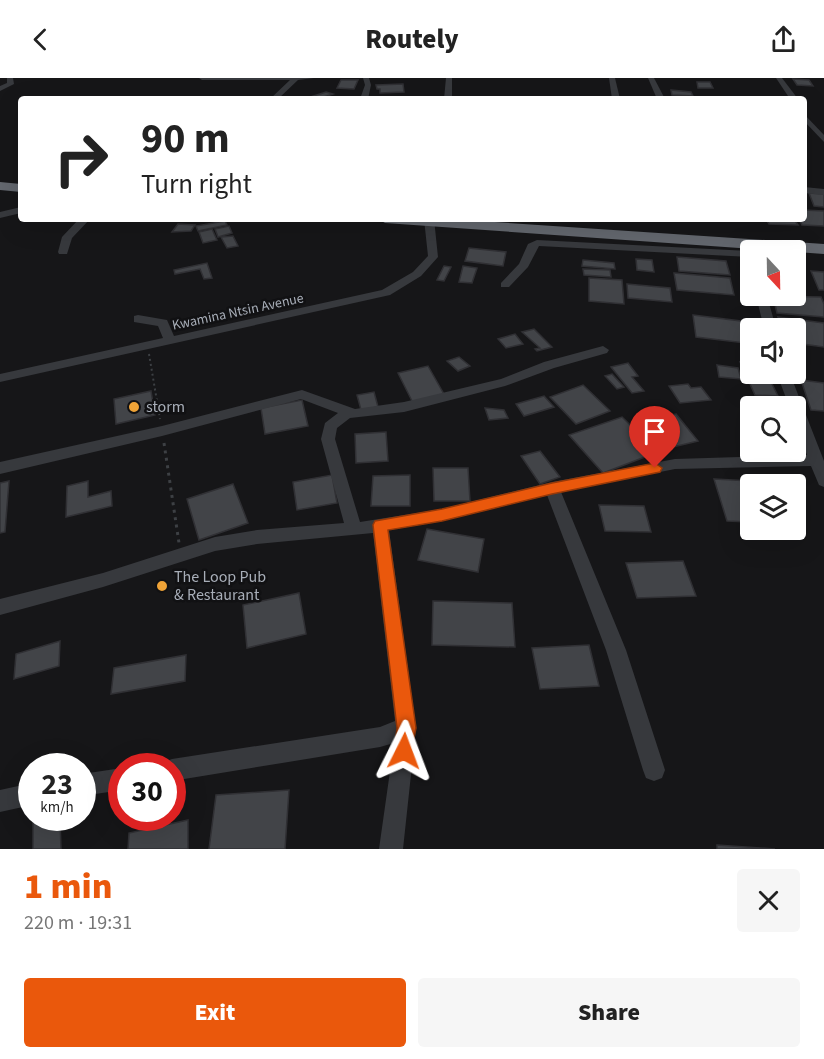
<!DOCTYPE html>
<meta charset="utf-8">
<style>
body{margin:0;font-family:"Source Sans 3",sans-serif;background:#f6f6f6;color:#222;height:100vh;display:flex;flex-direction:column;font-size:22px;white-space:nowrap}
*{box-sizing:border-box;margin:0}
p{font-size:20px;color:#767676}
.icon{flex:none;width:33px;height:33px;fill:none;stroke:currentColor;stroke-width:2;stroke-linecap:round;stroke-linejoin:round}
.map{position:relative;height:771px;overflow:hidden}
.side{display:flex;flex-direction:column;background:#fff;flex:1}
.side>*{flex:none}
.top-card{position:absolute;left:18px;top:18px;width:789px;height:126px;border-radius:6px;box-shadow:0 6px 24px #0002;background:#fff;color:#222;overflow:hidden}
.needle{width:39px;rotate:158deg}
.fabs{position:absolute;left:740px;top:162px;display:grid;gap:12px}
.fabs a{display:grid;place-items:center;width:66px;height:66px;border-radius:6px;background:#fff;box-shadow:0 6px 24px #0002;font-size:30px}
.speed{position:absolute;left:18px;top:675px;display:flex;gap:12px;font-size:30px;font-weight:700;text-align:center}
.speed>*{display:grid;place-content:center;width:78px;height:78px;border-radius:50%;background:#fff;box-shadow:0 6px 24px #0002;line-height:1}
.speed small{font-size:15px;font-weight:400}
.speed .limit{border:9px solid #d22;background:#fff;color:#111}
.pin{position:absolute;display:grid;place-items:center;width:51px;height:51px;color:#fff;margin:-62px -26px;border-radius:50% 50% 50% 0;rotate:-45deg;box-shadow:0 0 6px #0007}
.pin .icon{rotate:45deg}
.me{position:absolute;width:66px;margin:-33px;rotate:3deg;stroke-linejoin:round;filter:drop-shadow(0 0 4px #0008)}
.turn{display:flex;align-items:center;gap:21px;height:126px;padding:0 24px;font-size:27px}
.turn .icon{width:78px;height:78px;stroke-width:2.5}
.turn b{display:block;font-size:42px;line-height:51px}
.round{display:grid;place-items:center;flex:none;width:63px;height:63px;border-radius:6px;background:#f6f6f6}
.summary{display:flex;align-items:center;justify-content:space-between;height:102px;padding:0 24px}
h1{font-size:36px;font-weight:800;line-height:45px;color:#ea580c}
.primary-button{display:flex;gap:12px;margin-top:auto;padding:12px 24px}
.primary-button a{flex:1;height:69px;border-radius:6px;background:#ea580c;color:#fff;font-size:24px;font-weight:800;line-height:69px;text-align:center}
.primary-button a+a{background:#f6f6f6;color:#222}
header{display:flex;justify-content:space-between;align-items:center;height:78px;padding:0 24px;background:#fff;font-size:27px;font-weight:800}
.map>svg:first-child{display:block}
.building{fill:#424448;stroke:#303034;stroke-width:1.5}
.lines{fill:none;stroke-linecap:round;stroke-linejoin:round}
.path-far1{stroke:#3d4044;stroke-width:2;stroke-dasharray:2 3;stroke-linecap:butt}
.path{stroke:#3d4044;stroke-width:3;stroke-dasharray:3 4.5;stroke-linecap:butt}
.minor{fill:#37393d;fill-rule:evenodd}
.highway{fill:#63676e;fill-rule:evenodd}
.route{fill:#ea580c;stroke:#983908;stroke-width:1.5}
.poi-dot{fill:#efa337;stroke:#111113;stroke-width:2}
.labels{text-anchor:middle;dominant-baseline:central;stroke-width:5;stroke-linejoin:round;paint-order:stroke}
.far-street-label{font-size:14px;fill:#a8aeb8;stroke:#111113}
.poi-label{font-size:16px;fill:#a8aeb8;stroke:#111113;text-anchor:start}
</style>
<header><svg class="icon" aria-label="back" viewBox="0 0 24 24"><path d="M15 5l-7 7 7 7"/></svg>Routely<svg class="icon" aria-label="share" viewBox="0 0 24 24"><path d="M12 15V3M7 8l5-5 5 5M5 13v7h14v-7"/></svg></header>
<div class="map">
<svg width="824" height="771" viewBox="0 0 824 771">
<rect width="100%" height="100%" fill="#161618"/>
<g class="building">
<polygon points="793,1 809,2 813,8 797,7"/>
<polygon points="341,2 358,2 354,11 337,10"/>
<polygon points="697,4 710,4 713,10 698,10"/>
<polygon points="403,6 404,14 380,15 380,11 377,11 376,7"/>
<polygon points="671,12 691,14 693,18 672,17"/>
<polygon points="326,14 333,16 318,21 304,21"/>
<polygon points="809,115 824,116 824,129 814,128"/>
<polygon points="804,132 824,133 824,148 802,147 799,141 804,141"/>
<polygon points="766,141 794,141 798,147 769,146"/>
<polygon points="225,143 227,147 198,153 196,148"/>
<polygon points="178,146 195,147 191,153 172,154"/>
<polygon points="229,148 232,155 218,159 215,151"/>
<polygon points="212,151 217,162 203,165 199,154"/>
<polygon points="233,158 238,168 227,170 221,159"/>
<polygon points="469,170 506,174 503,188 465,183"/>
<polygon points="677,179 726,183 730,197 679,193"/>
<polygon points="636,181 652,182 654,194 637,192"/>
<polygon points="583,182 614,185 615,191 582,188"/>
<polygon points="207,185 212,200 204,201 200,191 175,196 174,192"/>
<polygon points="444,188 451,189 444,203 437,202"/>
<polygon points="463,188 477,190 472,205 459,204"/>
<polygon points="583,191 610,192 611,199 584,197"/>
<polygon points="811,193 824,194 824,212 819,212"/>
<polygon points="674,195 730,200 734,217 677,212"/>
<polygon points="589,200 622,202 624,226 589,223"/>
<polygon points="627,206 670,210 672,224 628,220"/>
<polygon points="773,218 821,219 824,226 824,239 777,235"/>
<polygon points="693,237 741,243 745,265 696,259"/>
<polygon points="778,239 824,245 824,269 795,265 795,250 781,250"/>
<polygon points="534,251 552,269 537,273 535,271 540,270 522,254"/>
<polygon points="515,256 523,266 506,270 498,261"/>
<polygon points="459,279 470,288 458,293 447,283"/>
<polygon points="740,284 750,285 750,296 767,296 778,318 755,317"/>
<polygon points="628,285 638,298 632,299 644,313 632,315 611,289"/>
<polygon points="717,287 738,290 741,301 719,299"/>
<polygon points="428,288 445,318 413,325 398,295"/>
<polygon points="612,296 624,309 617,311 605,298"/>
<polygon points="801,302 824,305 824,333 811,332"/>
<polygon points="688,306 691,310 701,309 711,322 680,325 669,308"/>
<polygon points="583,307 610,333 576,346 550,319"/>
<polygon points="151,313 155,337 116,346 114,321"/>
<polygon points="374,314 378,329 361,332 357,317"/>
<polygon points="544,318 554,329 524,338 516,326"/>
<polygon points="302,322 308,348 265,356 261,330"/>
<polygon points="753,322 767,323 769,328 755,328"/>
<polygon points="485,330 504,332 508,340 489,342"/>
<polygon points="676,336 698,363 669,370 647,342"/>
<polygon points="622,339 658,374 603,395 569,357"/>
<polygon points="741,347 750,348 750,373 747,372"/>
<polygon points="386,354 388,383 356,385 355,356"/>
<polygon points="540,373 560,399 540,406 521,378"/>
<polygon points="433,390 468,390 470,423 434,423"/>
<polygon points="332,397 337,425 297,432 293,404"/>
<polygon points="410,397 410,428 371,428 373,398"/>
<polygon points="714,401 751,403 750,444 727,443"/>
<polygon points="9,403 5,454 0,455 0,405"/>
<polygon points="88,403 88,419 111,413 112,428 66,439 67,408"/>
<polygon points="233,406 248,445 199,462 187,421"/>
<polygon points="795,410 799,410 805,428 795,427"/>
<polygon points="599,427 644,428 651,454 605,453"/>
<polygon points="427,451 484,461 478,494 418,482"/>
<polygon points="683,483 696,518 637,520 626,485"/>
<polygon points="299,515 306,556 247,570 243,527"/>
<polygon points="433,523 512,525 515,569 432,567"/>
<polygon points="60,563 59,588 14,601 16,576"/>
<polygon points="589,567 599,608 540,611 532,570"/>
<polygon points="186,577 185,603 111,616 114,590"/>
<polygon points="289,712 285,771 209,771 216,717"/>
<polygon points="39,740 60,740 61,771 33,771 33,741"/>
<polygon points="188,742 188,771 128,771 129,755"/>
<polygon points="717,767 775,771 717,771"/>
</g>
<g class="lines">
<polyline class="path-far1" points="149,276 160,341"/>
<polyline class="path" points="164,365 179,465"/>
<g class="minor">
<polygon points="7,0 13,0 14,6 0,13 0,8 7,5"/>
<polygon points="199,0 314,0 298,2 278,21 270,21 290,2 202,2"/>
<polygon points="363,0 369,0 371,7 368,21 360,21 365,7"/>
<polygon points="446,0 452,0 452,21 444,21"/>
<polygon points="609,0 615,0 620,21 612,21"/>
<polygon points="648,0 654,0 665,21 657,21"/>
<polygon points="776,0 782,0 798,21 790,21"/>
<polygon points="804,36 824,57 824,64 804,43"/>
<polygon points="804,109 824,111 824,117 804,115"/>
<polygon points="21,129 21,135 0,140 0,134"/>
<polygon points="79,141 90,141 72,160 67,176 59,176 58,174 62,159"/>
<polygon points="424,141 434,141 438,179 421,198 390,217 0,304 0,296 163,260 158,248 134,244 134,238 138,237 167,242 174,258 382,212 413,194 428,178"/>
<polygon points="537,162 749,173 750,179 539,168 528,189 509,209 501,209 501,205 519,186 528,166"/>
<polygon points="756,218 767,218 776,250 764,250"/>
<polygon points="603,268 609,272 607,275 554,290 505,308 404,334 350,340 337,350 335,361 360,444 442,431 552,404 675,381 807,377 795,344 795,328 789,328 777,296 790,296 824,383 824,409 819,407 811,388 675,391 561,414 626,572 665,692 662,700 654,703 646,700 643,692 606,572 547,417 442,443 389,452 416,650 403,771 379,771 394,665 380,669 172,703 172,688 163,688 164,684 172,681 380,649 395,643 373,455 257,466 215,473 103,509 0,537 0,521 103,495 215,459 257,452 344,445 321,361 325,345 338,335 301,321 162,358 0,396 0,384 162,348 302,312 355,331 404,324 501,301 544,284"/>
<polygon points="122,690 122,712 82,718 82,696"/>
<polygon points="32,705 32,727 0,734 0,712"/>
</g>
<g class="highway">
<polygon points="0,104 21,106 21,114 0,112"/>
<polygon points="378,141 450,141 824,166 824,176 385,145"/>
</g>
</g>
<polygon class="route" points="655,385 662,390 660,394 552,416 442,443 388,452 416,650 410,680 404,682 397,680 394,673 397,650 373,447 375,443 442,431 552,405"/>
<g class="poi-dot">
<circle cx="134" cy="329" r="6"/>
<circle cx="162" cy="508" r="6"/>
</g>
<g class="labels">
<g class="far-street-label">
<text transform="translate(238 234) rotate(-12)">Kwamina Ntsin Avenue</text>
</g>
<g class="poi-label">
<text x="146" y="329">storm</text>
<text x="174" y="499">The Loop Pub<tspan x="174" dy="18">&amp; Restaurant</tspan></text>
</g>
</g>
</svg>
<div class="fabs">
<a><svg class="needle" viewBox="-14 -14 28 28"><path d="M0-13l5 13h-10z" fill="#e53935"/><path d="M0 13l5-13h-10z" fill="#767676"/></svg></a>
<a><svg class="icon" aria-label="sound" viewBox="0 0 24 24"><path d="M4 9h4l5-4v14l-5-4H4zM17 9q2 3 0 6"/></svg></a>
<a><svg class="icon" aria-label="search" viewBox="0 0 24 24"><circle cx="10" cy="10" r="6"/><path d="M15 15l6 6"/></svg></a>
<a><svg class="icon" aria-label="layers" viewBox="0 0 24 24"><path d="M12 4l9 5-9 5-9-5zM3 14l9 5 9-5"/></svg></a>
</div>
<div class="speed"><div>23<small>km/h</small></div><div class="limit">30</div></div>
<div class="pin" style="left:655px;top:390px;background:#d93025"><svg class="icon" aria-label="arrive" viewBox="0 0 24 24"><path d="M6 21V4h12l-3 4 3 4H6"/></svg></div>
<svg class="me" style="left:404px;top:673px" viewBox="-20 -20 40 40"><path d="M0-17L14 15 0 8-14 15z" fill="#ea580c" stroke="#fff" stroke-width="4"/></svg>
<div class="top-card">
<div class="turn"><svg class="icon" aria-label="right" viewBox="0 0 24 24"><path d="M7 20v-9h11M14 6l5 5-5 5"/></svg><div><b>90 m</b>Turn right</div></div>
</div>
</div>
<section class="side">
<div class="summary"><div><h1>1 min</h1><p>220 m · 19:31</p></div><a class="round"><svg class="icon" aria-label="close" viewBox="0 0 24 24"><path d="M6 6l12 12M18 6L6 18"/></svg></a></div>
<div class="primary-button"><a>Exit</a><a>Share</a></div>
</section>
